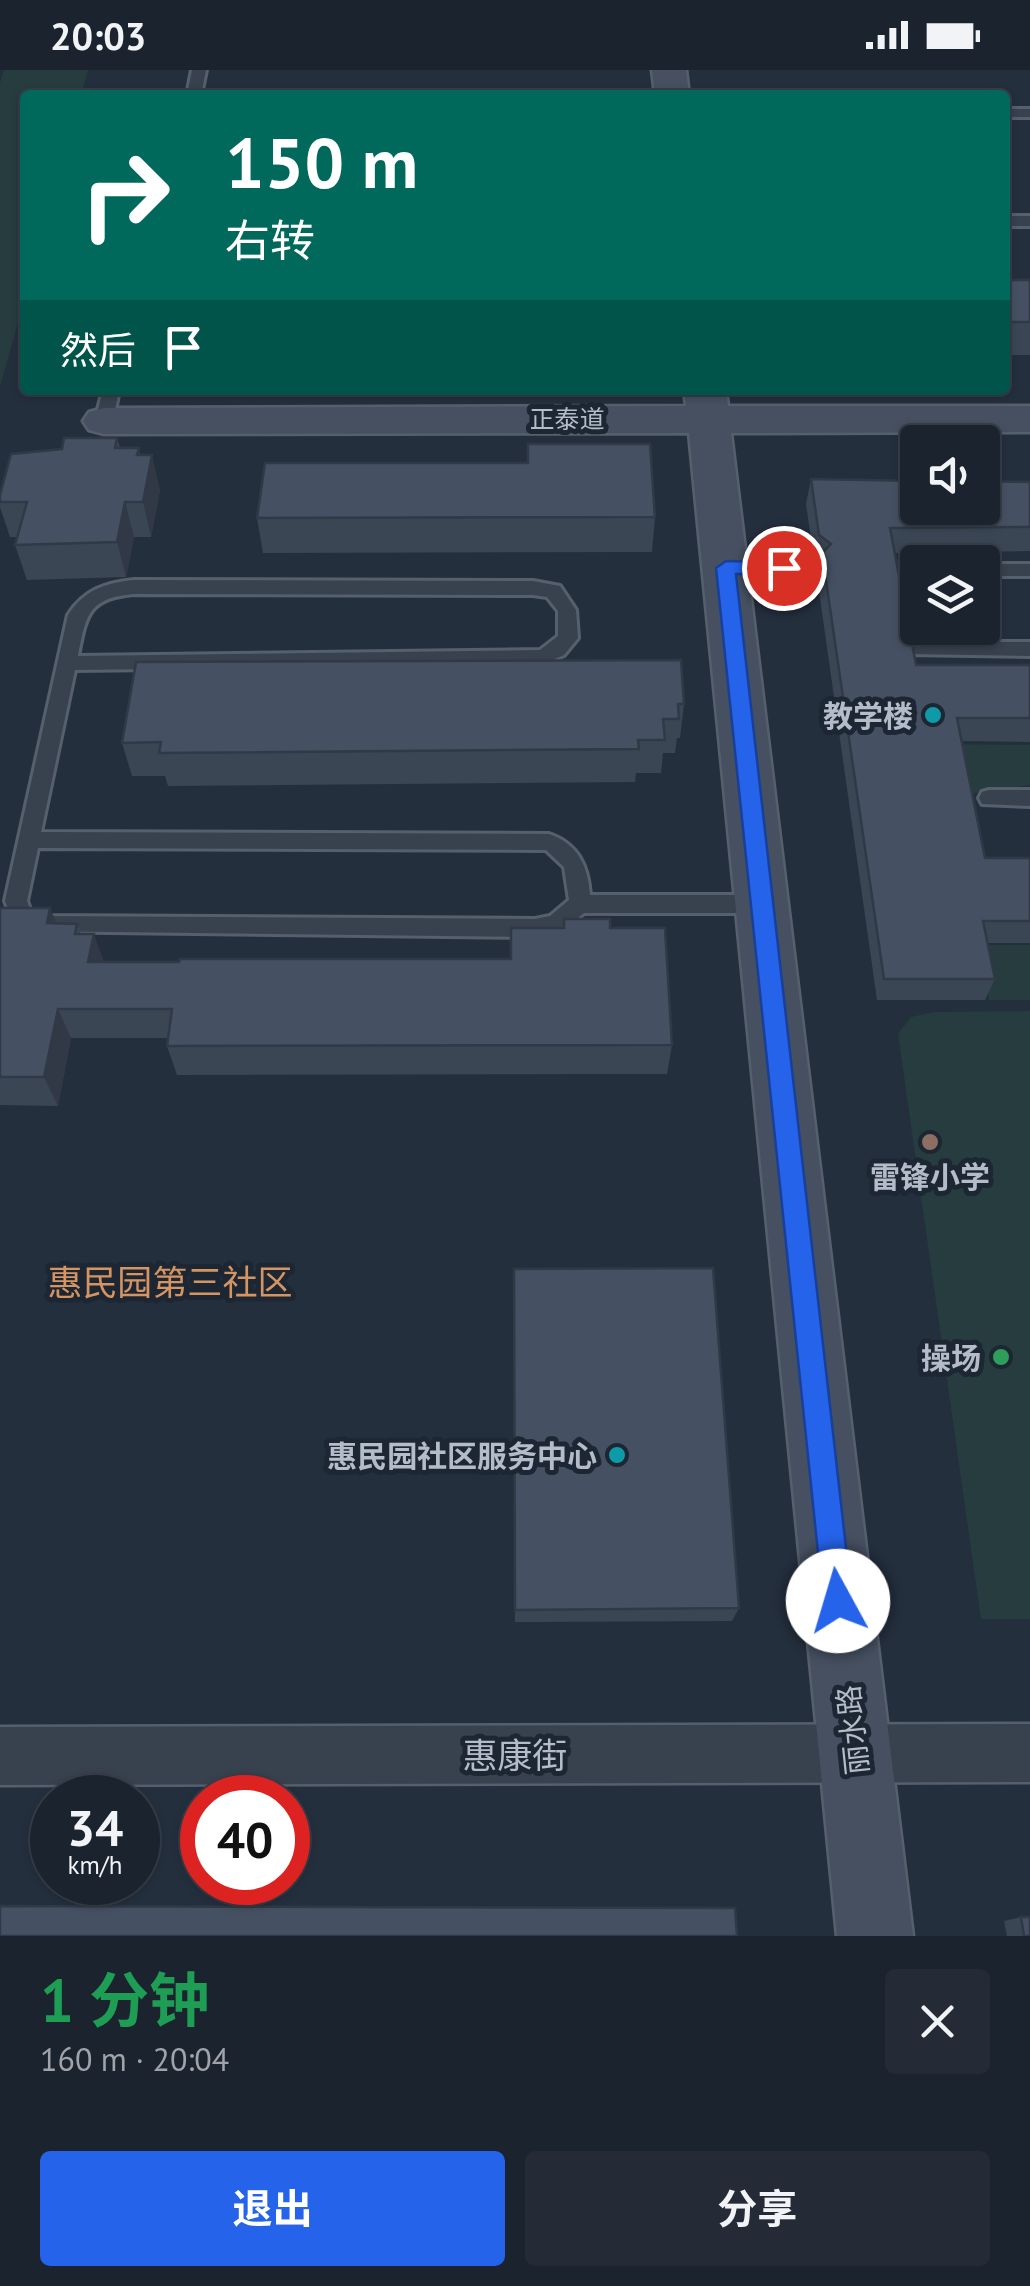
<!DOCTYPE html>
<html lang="zh">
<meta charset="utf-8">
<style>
body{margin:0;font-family:"PT Sans","Noto Sans SC",sans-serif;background:#242b36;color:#f1f3f6;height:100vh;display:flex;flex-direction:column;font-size:38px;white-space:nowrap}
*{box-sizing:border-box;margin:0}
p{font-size:32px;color:#a0a4aa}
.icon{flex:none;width:55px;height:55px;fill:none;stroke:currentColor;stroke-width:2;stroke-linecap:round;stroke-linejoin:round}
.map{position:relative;height:1866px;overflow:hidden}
.side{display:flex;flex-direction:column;background:#1b232e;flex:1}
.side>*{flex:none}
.guide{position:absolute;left:20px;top:20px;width:990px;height:305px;border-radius:10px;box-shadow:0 2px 8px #0004,0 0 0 2px #39404a;background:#00695c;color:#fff;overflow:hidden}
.tools{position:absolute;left:900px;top:355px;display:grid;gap:20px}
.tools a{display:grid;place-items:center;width:100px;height:100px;border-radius:10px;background:#1b232e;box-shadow:0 2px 8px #0004,0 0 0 2px #39404a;font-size:50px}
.speed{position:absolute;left:30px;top:1705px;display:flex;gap:20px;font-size:50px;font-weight:700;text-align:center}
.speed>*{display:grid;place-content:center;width:130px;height:130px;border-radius:50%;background:#1b232e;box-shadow:0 2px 8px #0004,0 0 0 2px #39404a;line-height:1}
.speed small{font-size:25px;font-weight:400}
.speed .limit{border:15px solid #d22;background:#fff;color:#111}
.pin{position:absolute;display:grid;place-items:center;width:85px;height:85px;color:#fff;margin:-42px;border:5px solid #fff;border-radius:50%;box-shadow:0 2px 10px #0007}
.me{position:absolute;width:110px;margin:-55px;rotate:354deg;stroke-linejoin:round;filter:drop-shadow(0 0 8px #0008)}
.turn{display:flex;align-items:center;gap:35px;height:210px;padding:0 40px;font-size:45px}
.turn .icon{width:130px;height:130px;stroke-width:2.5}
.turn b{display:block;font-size:70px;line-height:85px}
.then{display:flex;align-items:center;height:95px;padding:0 40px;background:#0003;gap:20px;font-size:38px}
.round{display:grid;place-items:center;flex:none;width:105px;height:105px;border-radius:10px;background:#242b36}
.summary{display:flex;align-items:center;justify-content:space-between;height:170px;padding:0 40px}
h1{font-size:60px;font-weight:700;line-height:75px;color:#1e9e55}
.button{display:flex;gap:20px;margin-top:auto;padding:20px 40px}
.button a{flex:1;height:115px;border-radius:10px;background:#2563eb;color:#fff;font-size:40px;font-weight:700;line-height:115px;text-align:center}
.button a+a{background:#242b36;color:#f1f3f6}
.status{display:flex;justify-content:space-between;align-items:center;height:70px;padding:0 50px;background:#1b232e;direction:ltr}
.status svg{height:28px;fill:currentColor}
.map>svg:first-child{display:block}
.green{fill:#263c3f}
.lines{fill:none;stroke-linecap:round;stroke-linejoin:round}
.lane-casing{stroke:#565f6c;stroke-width:6}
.street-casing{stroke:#565f6c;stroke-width:5}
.secondary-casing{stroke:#565f6c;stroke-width:5}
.lane{fill:#38414e;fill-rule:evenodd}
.street{fill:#38414e;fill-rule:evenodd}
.secondary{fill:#465061;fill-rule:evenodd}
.wall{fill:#3b4654}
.shaded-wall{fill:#303945}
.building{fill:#455162;stroke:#303945;stroke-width:2.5}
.route{fill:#2563eb;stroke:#184099;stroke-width:2.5}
.culture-dot{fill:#0f9aa8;stroke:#1d2633;stroke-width:4}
.education-dot{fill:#8d6e63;stroke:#1d2633;stroke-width:4}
.leisure-dot{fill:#2e9e5b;stroke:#1d2633;stroke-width:4}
.labels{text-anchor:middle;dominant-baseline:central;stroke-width:10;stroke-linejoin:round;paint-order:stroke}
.far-street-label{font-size:25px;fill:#b4bcc9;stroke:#1d2633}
.poi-label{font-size:30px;font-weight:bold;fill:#b4bcc9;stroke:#1d2633;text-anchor:end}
.street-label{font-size:30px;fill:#b4bcc9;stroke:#1d2633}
.quarter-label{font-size:35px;fill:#d59563;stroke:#1d2633}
.near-street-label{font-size:35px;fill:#b4bcc9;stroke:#1d2633}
</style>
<div class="status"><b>20:03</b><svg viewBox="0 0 49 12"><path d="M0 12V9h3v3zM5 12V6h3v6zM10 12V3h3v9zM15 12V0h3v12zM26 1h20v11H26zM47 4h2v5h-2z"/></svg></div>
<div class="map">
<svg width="1030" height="1866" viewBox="0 0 1030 1866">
<rect width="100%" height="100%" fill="#242f3e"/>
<g class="green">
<polygon points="4,0 88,0 81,25 25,25 25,227 0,317 0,13"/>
<polygon points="925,674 1030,675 1030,715 974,723 932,723"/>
<polygon points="978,875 1030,875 1030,930 989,930"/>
<polygon points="1030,941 1030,1549 981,1549 898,964 911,947 934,942"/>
</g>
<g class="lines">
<g class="lane-casing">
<g id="lane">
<polygon points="192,0 206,0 201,25 187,25"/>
<rect x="1005" y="39" width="25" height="8"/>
<rect x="1005" y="146" width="25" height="10"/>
<polygon points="103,320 119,320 113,351 104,356 95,351"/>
<polygon points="726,492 813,493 822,499 813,505 726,504 717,498"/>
<polygon points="900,494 909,500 922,572 1030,572 1030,586 907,584 891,500"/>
<rect x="982" y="494" width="48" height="12"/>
<path d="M134,510l399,1 27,5 16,24 2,28 -14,17 -21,9 -468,6 -34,162 508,2c29,10 39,32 41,61h171l11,9 -11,9h-177l-20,16 -29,8 -508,-6 -13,-7 -9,-23 63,-286c16,-25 37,-32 66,-35zM134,524l399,1 14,2 11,14v25l-18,14 -462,6c8,-41 10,-58 56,-62zM38,778l508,2 18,17 5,33 -19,16 -15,3 -497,-3 -7,-4 -4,-11z"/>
<polygon points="989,720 1030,720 1030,736 982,734 979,728 982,722"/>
</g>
</g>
<g class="street-casing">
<polygon id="street" points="1030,1654 1030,1712 0,1715 0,1657"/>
</g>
<g class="secondary-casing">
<g id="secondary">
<polygon points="652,0 686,0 689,25 655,25"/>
<polygon points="684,320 726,320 728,336 1030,336 1030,362 731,363 913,1866 837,1866 689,363 104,364 89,360 83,351 89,342 104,338 686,336"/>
</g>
</g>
<use href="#lane" class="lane"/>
<use href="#street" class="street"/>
<use href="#secondary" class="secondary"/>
</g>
<g class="wall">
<rect x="1005" y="210" width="25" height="75"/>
<polygon points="117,368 120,378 140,385 160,420 151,467 134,467 126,507 27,510 15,475 17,467 10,467 0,437 0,425 62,379"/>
<polygon points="811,409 1030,412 1030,481 895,483 916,595 1030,595 1030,672 962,671 985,788 1030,788 1030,873 988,873 995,909 985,930 877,930 817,507 820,493 814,490 806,434"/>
<polygon points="655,447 652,482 263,483 257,448"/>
<polygon points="684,634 680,668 677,668 675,683 663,683 661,703 636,703 635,712 168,716 165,706 132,706 122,673"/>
<polygon points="0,838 50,838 57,854 77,854 81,864 104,892 511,889 610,858 672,975 667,1004 177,1005 167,976 168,968 71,968 58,1036 0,1035"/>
<polygon points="514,1199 739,1538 732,1551 515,1552"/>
<polygon points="1021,1847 1030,1866 1007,1866 1004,1851"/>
</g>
<g class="shaded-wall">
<polygon points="139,378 147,412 152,385 160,420 151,467 143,432 137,385"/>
<polygon points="125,432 134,467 126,507 117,472"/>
<polygon points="50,838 63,869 47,853"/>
<polygon points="94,864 105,895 88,892"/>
<polygon points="58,939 71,968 58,1036 44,1007"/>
</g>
<g class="building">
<rect x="1005" y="210" width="25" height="42"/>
<polygon points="64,368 117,368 115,378 139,378 137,385 152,385 143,432 125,432 117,472 15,475 27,432 0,432 0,425 11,384 62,379"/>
<polygon points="528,374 650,374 655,447 257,448 265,393 528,393"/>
<polygon points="811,409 918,411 918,438 982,438 982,411 1030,412 1030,457 890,458 916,595 1030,595 1030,648 957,648 985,788 1030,788 1030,851 983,851 995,909 884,909 822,483 831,474 819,465"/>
<polygon points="681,590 684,634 678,634 679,649 663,649 665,670 638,670 639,679 159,683 161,672 122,673 136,592"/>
<polygon points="0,838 50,838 47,853 77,854 75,864 94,864 88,892 179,892 180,889 511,889 511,858 564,858 564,849 610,849 610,858 665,858 672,975 167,976 172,939 58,939 44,1007 0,1007"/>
<polygon points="713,1198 739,1538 515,1540 514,1199"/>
<polygon points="0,1836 735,1838 737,1866 0,1866"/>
<polygon points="1021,1847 1030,1847 1030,1866 1024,1866"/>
</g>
<polygon class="route" points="726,491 784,492 793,498 784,505 736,504 852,1531 848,1541 838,1545 827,1541 823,1531 716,498"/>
<g class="culture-dot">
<circle cx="933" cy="645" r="10"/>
<circle cx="617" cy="1385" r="10"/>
</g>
<circle class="education-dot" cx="930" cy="1072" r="10"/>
<circle class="leisure-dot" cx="1001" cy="1287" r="10"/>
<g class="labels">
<g class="far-street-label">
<text x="567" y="349">正泰道</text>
</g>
<g class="poi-label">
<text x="913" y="645">教学楼</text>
<text x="930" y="1106" text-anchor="middle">雷锋小学</text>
<text x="981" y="1287">操场</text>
<text x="597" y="1385">惠民园社区服务中心</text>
</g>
<g class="street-label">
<text transform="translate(852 1660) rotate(-96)">丽水路</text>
</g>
<g class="quarter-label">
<text x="170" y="1212">惠民园第三社区</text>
</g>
<g class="near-street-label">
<text x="515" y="1685">惠康街</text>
</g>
</g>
</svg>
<div class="tools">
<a><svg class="icon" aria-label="sound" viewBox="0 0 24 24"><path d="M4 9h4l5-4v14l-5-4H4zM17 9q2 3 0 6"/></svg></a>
<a><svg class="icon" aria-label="layers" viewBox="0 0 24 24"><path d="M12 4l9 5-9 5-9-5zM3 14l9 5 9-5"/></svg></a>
</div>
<div class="speed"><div>34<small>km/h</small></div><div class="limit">40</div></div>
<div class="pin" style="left:784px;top:498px;background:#d93025"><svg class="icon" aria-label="arrive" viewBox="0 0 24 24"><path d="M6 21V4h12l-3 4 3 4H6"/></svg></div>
<svg class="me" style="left:838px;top:1531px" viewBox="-20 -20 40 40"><circle r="19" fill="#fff"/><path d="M0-13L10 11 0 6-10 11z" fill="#2563eb"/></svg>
<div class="guide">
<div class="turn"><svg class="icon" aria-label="right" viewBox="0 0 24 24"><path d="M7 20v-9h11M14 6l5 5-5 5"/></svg><div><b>150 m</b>右转</div></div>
<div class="then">然后<svg class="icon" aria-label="arrive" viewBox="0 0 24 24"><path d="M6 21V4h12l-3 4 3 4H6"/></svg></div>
</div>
</div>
<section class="side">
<div class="summary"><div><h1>1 分钟</h1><p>160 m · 20:04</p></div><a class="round"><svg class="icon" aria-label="close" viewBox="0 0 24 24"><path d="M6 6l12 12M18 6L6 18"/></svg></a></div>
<div class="button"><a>退出</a><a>分享</a></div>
</section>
